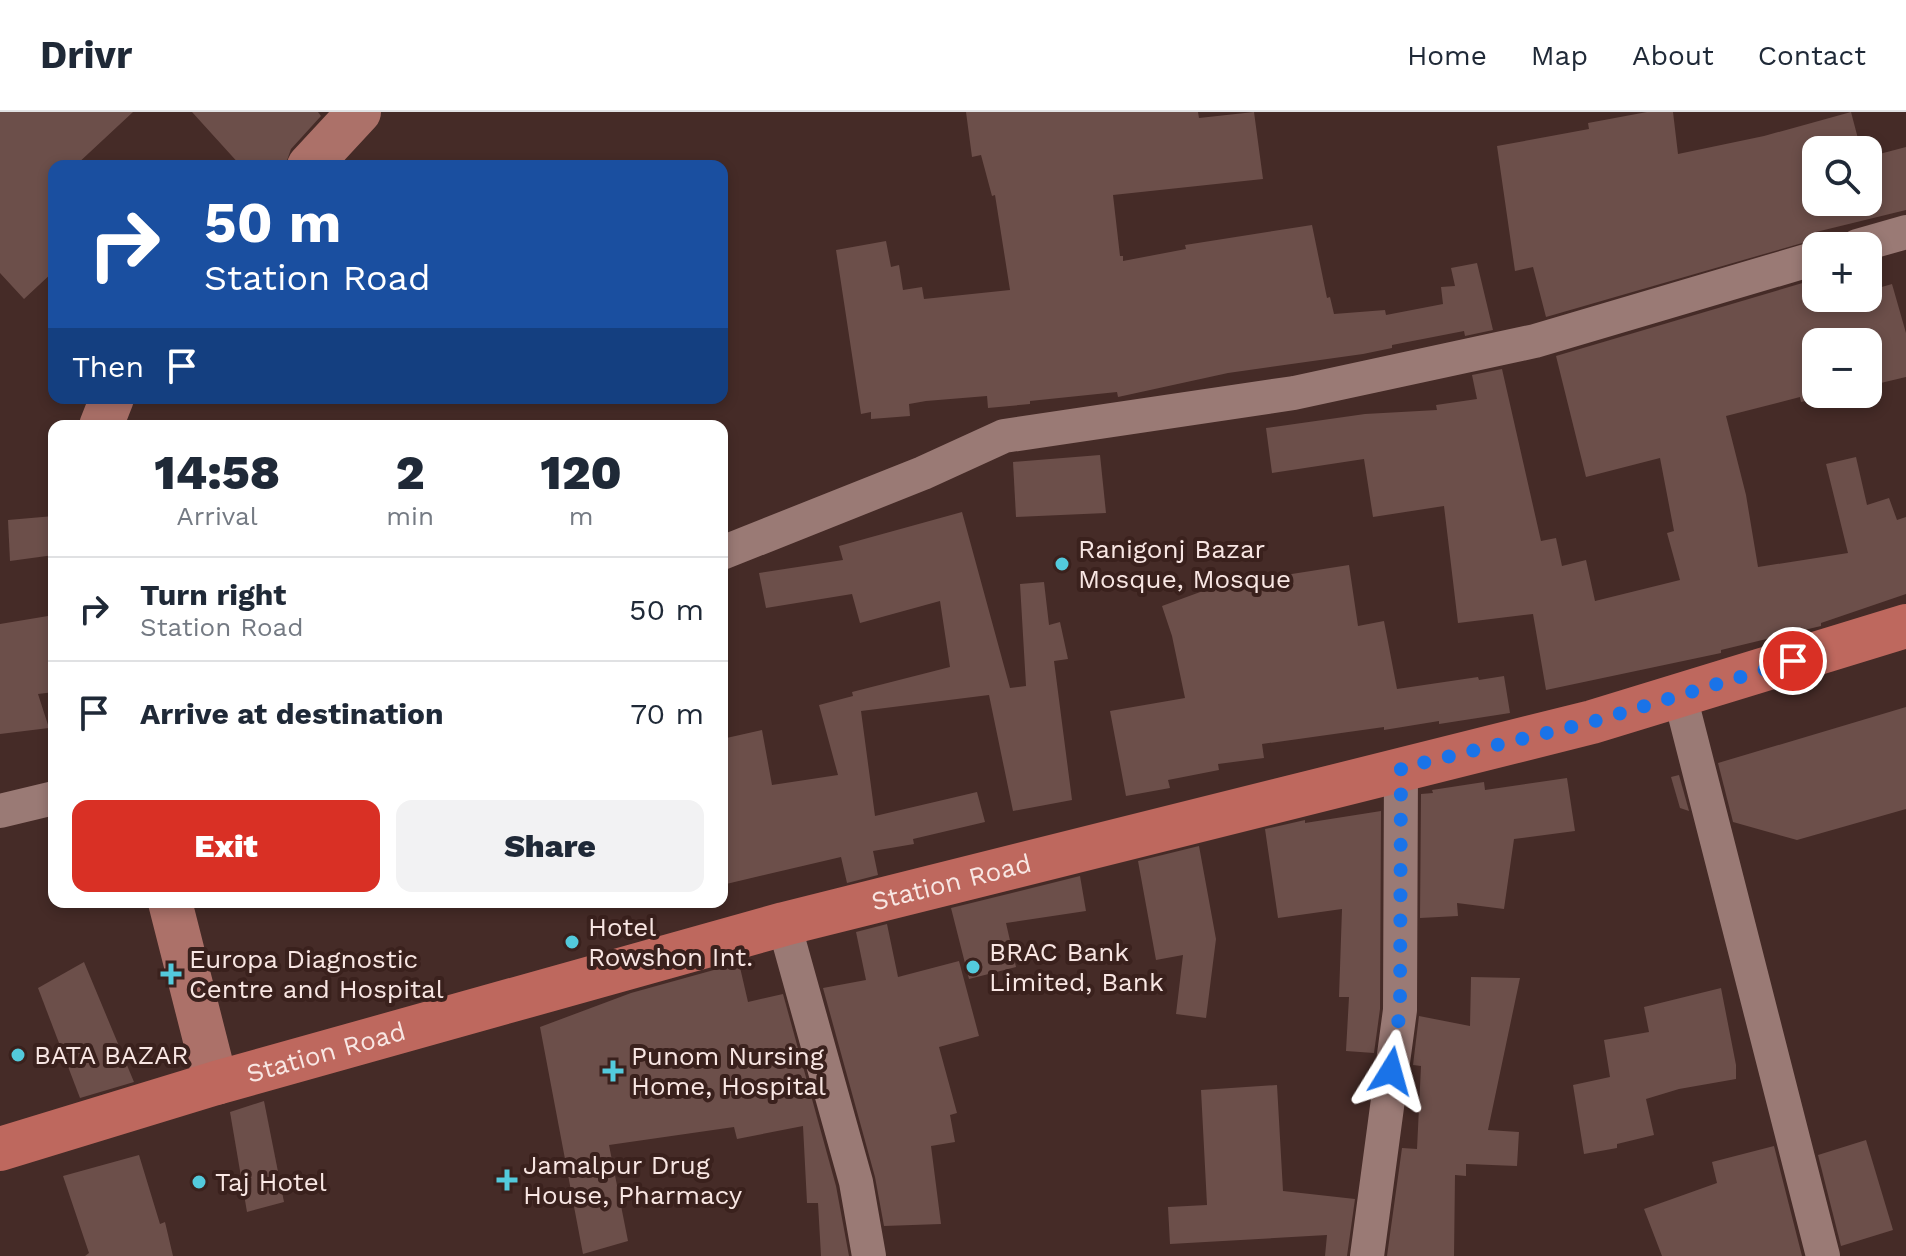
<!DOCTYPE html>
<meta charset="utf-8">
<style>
body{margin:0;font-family:"Work Sans",sans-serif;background:#f2f2f3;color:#1f2937;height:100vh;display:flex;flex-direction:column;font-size:30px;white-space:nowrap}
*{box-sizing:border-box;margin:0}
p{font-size:26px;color:#747a83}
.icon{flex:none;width:44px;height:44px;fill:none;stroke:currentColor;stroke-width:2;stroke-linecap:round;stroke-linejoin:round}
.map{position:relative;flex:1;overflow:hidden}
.details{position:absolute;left:48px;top:308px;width:680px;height:488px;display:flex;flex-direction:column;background:#fff;border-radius:16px;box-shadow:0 4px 12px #0003}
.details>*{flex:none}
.guide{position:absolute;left:48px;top:48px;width:680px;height:244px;border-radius:16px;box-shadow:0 4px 12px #0003;background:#1a4fa0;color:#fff;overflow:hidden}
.tools{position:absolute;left:1802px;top:24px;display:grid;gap:16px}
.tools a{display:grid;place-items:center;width:80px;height:80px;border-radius:16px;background:#fff;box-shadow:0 4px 12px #0003;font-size:40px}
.pin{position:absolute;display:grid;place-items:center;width:68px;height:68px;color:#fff;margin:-34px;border:4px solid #fff;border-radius:50%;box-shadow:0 2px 8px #0007}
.me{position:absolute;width:88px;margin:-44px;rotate:8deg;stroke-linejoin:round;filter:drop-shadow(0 0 6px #0008)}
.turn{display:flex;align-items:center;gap:28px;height:168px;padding:0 24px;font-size:36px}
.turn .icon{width:104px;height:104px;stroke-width:2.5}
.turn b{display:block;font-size:56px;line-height:68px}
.then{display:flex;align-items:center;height:76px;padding:0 24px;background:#0003;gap:16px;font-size:30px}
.eta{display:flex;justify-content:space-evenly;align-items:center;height:136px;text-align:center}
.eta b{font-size:48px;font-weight:800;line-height:56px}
.cta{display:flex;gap:16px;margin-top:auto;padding:16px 24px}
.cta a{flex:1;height:92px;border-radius:16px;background:#d93025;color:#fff;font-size:32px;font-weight:800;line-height:92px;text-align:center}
.cta a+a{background:#f2f2f3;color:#1f2937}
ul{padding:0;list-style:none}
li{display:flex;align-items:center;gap:24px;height:104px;padding:0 24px;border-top:2px solid #e0e1e3}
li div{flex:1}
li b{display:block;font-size:30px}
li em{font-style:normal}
header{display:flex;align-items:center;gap:48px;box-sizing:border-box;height:112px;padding:0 40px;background:#fff;border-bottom:2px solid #e0e1e3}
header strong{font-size:38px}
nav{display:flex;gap:44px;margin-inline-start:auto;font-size:28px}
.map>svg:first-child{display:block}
.building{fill:#6c4f4a}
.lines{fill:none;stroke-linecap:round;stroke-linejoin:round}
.street{stroke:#9a7a75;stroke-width:34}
.secondary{stroke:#ac7169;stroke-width:44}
.primary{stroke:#be685e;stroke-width:44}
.route{stroke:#1a73e8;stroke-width:14;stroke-dasharray:0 25.2}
.poi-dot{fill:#53cadc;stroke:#3a211d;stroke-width:3}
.labels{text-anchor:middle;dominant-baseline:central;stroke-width:8;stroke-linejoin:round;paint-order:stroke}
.poi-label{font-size:26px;fill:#f8e6e3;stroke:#3a211d;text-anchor:start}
.street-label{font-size:26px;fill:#f8e6e3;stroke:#3a211d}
</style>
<header>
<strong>Drivr</strong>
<nav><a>Home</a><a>Map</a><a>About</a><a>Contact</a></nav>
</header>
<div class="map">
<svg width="1906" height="1144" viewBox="0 0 1906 1144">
<rect width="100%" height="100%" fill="#452b27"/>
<g class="building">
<polygon points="0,0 133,0 75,54 54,54 54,159 24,187 0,161"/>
<polygon points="192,0 318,0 321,4 291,37 285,54 241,54"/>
<polygon points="966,0 1198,0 1199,6 1254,0 1263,67 1113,83 1120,144 1123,144 1123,149 1186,137 1185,133 1312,113 1327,186 1330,185 1334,202 1385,198 1386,203 1443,192 1441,175 1455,174 1451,156 1477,151 1493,218 1465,224 1464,219 1392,233 1392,236 1363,242 1228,261 1118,285 1117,280 1030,289 1030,292 988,296 987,284 926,289 909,292 910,304 871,307 871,300 861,302 836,138 886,129 891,155 899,153 903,178 922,175 924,187 1010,178 995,83 992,84 981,43 972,45"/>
<polygon points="1647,0 1673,0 1678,42 1764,24 1851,0 1861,38 1816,38 1816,90 1868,90 1868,45 1906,35 1906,98 1816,120 1816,127 1546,205 1533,155 1515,159 1497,34 1589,17 1588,11"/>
<polygon points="1816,167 1816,195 1846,186 1868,186 1868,179 1892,172 1906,221 1906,265 1868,274 1868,230 1816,230 1816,282 1835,282 1801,290 1800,285 1726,304 1746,383 1758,455 1848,441 1826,352 1856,345 1867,393 1889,386 1897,408 1906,405 1906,482 1821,511 1821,514 1721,538 1721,541 1546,578 1533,502 1458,511 1444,394 1373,405 1364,347 1272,361 1266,316 1365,302 1437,298 1436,293 1477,287 1472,263 1502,257 1541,429 1556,426 1562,454 1586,448 1595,489 1680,468 1667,421 1674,419 1660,346 1586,365 1556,244"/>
<polygon points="1100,343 1106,401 1016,405 1013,350"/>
<polygon points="962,400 1010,576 1026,574 1020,472 1044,470 1049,513 1060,510 1068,547 1054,549 1072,688 1013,699 989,583 861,599 875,704 977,680 985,710 913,727 914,732 873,739 878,763 847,771 841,745 722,773 722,627 762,618 772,673 838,663 819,593 853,584 852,580 950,555 940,489 860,511 852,482 766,496 759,461 843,448 839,434"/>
<polygon points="54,404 54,443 10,449 8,408"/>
<polygon points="1349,453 1358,514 1384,509 1397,577 1478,565 1479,568 1504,564 1510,601 1439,612 1439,609 1384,618 1384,615 1262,632 1264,646 1218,652 1219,658 1168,668 1170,676 1126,684 1110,599 1185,586 1172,524 1162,494 1203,479 1203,476 1278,462 1279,464"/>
<polygon points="54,503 54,580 38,582 49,616 0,622 0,512"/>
<polygon points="1906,595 1906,697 1797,728 1733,710 1718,651"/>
<polygon points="1679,663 1689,699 1680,696 1671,665"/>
<polygon points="1567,666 1575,719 1514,727 1504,797 1457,791 1458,804 1420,806 1421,682 1433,681 1432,678 1484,670 1485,678"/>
<polygon points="1381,699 1380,897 1374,941 1346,939 1349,885 1339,885 1342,797 1278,806 1265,717 1305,708 1305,711"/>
<polygon points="1199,734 1216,827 1206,906 1176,902 1183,843 1156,848 1138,749"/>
<polygon points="1080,764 1086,799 1006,811 1016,855 969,867 951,796"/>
<polygon points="887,812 898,865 959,849 979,924 939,935 957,1001 950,1003 955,1030 931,1034 941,1112 884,1114 875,1065 823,876 866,868 856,820"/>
<polygon points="84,850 134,970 80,986 38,876"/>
<polygon points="739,851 748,890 783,882 836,1074 849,1144 821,1144 818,1091 807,1091 803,1014 737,1027 734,1015 609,1033 628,1129 583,1142 540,915 631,881"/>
<polygon points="1471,865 1520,866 1488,1018 1519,1020 1517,1054 1466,1052 1466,1064 1455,1063 1454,1144 1387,1144 1402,1036 1417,1037 1421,954 1413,953 1419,904 1470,914"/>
<polygon points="1721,876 1736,953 1736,967 1679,977 1646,987 1654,1023 1617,1032 1617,1036 1584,1042 1573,973 1610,965 1604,928 1649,920 1644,895"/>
<polygon points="1277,973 1283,1079 1355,1087 1347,1144 1325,1144 1327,1123 1170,1132 1168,1095 1207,1093 1201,978"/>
<polygon points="264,989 284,1090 247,1100 230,1000"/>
<polygon points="1866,1028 1893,1118 1841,1134 1818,1043"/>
<polygon points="1774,1034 1802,1144 1662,1144 1644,1097 1717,1071 1712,1050"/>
<polygon points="139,1043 160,1112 165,1110 173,1144 85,1144 89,1141 63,1064"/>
</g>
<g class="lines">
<g class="street">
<polyline points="1857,134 1906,120"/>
<polyline points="722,441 923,361 1004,324 1294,281 1535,229 1816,146"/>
<polyline points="1680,584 1823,1144"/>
<polyline points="0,699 54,686"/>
<polyline points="784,812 856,1070 869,1144"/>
<polyline points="1367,1144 1400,898 1401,656"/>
</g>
<g class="secondary">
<polyline points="309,54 359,0"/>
<polyline points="101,314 112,286"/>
<polyline points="170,790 216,971"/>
</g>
<path class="primary" id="s1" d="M0,1037l216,-66 568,-159 808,-202 314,-96"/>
</g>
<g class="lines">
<polyline class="route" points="1391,959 1400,898 1401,656 1592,610 1793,549"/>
</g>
<g class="poi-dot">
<circle cx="1062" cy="452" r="8"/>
<circle cx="572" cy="830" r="8"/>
<circle cx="973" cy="855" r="8"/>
<path d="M167 850h8v8h8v8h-8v8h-8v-8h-8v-8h8z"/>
<circle cx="18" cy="943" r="8"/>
<path d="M609 947h8v8h8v8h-8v8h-8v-8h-8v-8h8z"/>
<path d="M503 1056h8v8h8v8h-8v8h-8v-8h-8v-8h8z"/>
<circle cx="199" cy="1070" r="8"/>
</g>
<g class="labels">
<g class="poi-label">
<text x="1078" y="437">Ranigonj Bazar<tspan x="1078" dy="30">Mosque, Mosque</tspan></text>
<text x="588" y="815">Hotel<tspan x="588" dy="30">Rowshon Int.</tspan></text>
<text x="989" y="840">BRAC Bank<tspan x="989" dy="30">Limited, Bank</tspan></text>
<text x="189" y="847">Europa Diagnostic<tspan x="189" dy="30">Centre and Hospital</tspan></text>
<text x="34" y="943">BATA BAZAR</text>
<text x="631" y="944">Punom Nursing<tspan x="631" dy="30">Home, Hospital</tspan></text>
<text x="523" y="1053">Jamalpur Drug<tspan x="523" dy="30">House, Pharmacy</tspan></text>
<text x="215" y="1070">Taj Hotel</text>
</g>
<g class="street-label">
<text stroke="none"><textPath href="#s1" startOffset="988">Station Road</textPath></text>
<text stroke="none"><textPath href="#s1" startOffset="340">Station Road</textPath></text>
</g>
</g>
</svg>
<div class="tools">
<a><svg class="icon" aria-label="search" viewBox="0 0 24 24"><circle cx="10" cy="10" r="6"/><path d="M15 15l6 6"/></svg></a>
<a>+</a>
<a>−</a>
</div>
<div class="pin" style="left:1793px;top:549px;background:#d93025"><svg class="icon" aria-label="arrive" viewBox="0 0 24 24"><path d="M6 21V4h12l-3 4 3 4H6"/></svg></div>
<svg class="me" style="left:1391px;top:959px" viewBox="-20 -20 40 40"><path d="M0-17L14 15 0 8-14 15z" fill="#1a73e8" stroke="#fff" stroke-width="4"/></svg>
<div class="guide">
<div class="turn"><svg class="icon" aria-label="right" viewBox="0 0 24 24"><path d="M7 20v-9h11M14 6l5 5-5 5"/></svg><div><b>50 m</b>Station Road</div></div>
<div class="then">Then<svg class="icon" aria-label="arrive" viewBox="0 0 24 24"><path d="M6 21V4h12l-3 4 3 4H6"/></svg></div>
</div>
<section class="details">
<div class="eta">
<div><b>14:58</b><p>Arrival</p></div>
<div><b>2</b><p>min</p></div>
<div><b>120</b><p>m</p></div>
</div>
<ul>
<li><svg class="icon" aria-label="right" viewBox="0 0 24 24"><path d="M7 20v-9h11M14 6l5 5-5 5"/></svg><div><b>Turn right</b><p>Station Road</p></div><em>50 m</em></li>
<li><svg class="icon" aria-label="arrive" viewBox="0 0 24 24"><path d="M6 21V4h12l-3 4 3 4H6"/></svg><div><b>Arrive at destination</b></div><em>70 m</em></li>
</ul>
<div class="cta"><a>Exit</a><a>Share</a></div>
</section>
</div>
